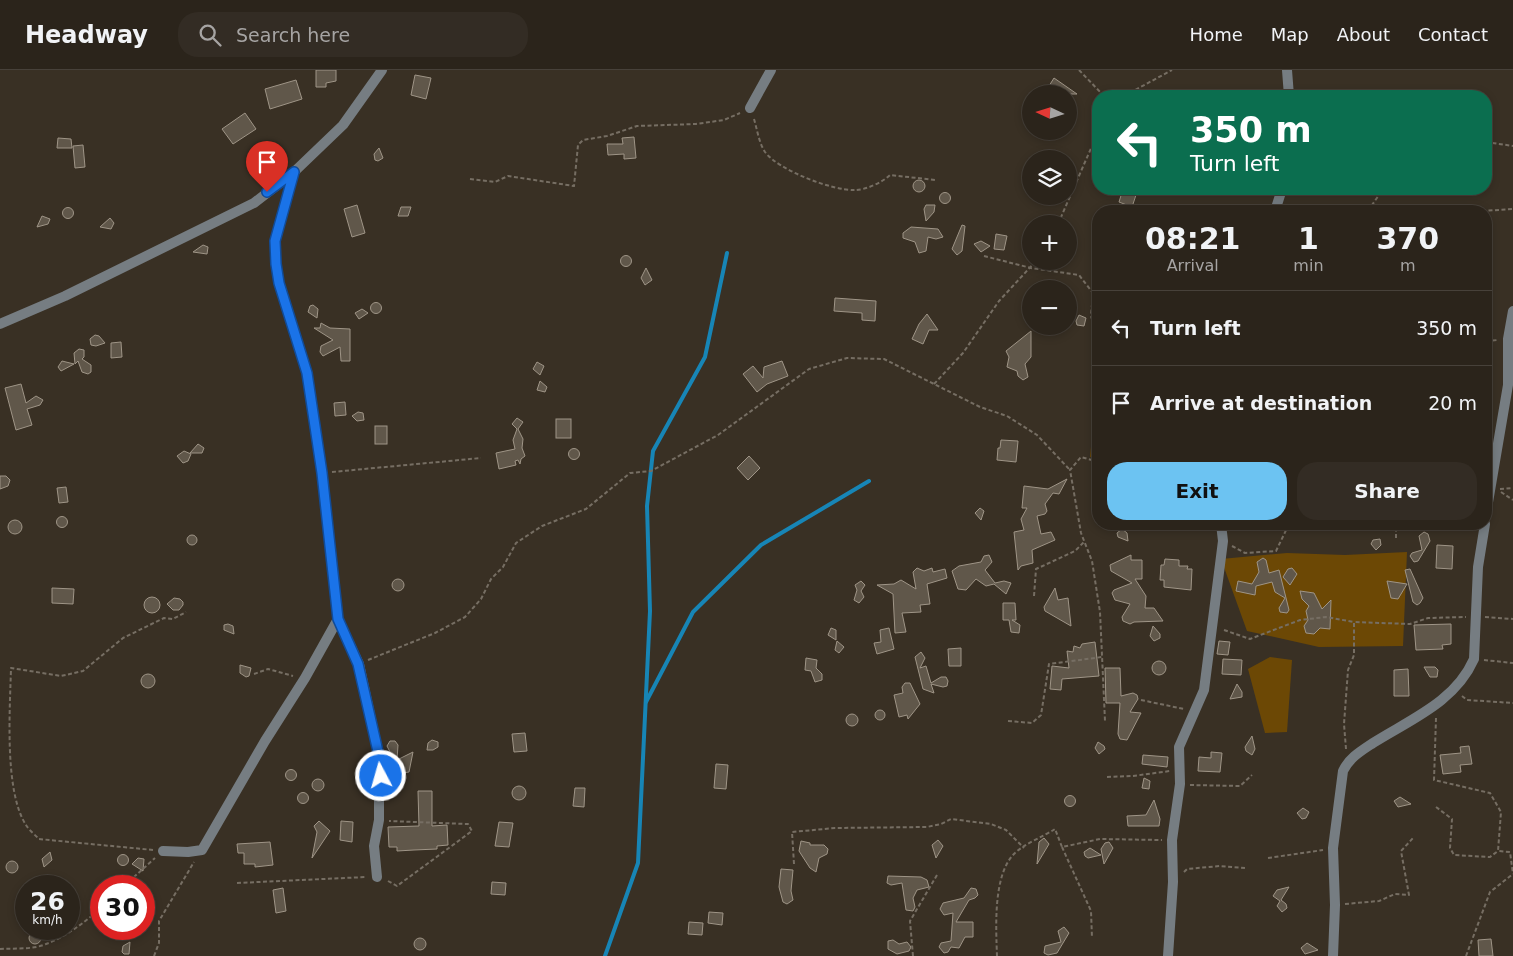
<!DOCTYPE html>
<meta charset="utf-8">
<style>
body{margin:0;font-family:"DejaVu Sans",sans-serif;background:#332c24;color:#f1f3f6;height:100vh;display:flex;flex-direction:column;font-size:19px;white-space:nowrap}
*{box-sizing:border-box;margin:0}
p{font-size:16px;color:#a6a4a3}
.icon{flex:none;width:28px;height:28px;fill:none;stroke:currentColor;stroke-width:2;stroke-linecap:round;stroke-linejoin:round}
.map{position:relative;flex:1;overflow:hidden}
.sheet{position:absolute;left:1092px;top:135px;width:400px;height:325px;display:flex;flex-direction:column;background:#2b241b;border-radius:20px;box-shadow:0 2px 8px #0003,0 0 0 1px #47413a}
.sheet>*{flex:none}
.guide{position:absolute;left:1092px;top:20px;width:400px;height:105px;border-radius:20px;box-shadow:0 2px 8px #0003,0 0 0 1px #47413a;background:#0b6e4f;color:#fff;overflow:hidden}
.needle{width:32px;rotate:274deg}
.buttons{position:absolute;left:1022px;top:15px;display:grid;gap:10px}
.buttons a{display:grid;place-items:center;width:55px;height:55px;border-radius:50%;background:#2b241b;box-shadow:0 2px 8px #0003,0 0 0 1px #47413a;font-size:25px}
.speed{position:absolute;left:15px;top:805px;display:flex;gap:10px;font-size:25px;font-weight:700;text-align:center}
.speed>*{display:grid;place-content:center;width:65px;height:65px;border-radius:50%;background:#2b241b;box-shadow:0 2px 8px #0003,0 0 0 1px #47413a;line-height:1}
.speed small{font-size:12px;font-weight:400}
.speed .limit{border:8px solid #d22;background:#fff;color:#111}
.pin{position:absolute;display:grid;place-items:center;width:42px;height:42px;color:#fff;margin:-51px -21px;border-radius:50% 50% 50% 0;rotate:-45deg;box-shadow:0 0 5px #0007}
.pin .icon{rotate:45deg}
.me{position:absolute;width:55px;margin:-28px;rotate:354deg;stroke-linejoin:round;filter:drop-shadow(0 0 4px #0008)}
.turn{display:flex;align-items:center;gap:18px;height:105px;padding:0 15px;font-size:22px}
.turn .icon{width:65px;height:65px;stroke-width:2.5}
.turn b{display:block;font-size:35px;line-height:42px}
.eta{display:flex;justify-content:space-evenly;align-items:center;height:85px;text-align:center}
.eta b{font-size:30px;font-weight:600;line-height:35px}
.cta{display:flex;gap:10px;margin-top:auto;padding:10px 15px}
.cta a{flex:1;height:58px;border-radius:20px;background:#6cc3f2;color:#111;font-size:20px;font-weight:600;line-height:58px;text-align:center}
.cta a+a{background:#332c24;color:#f1f3f6}
ul{padding:0;list-style:none}
li{display:flex;align-items:center;gap:15px;height:75px;padding:0 15px;border-top:1px solid #47413a}
li div{flex:1}
li b{display:block;font-size:19px}
li em{font-style:normal}
header{display:flex;align-items:center;gap:30px;box-sizing:border-box;height:70px;padding:0 25px;background:#2b241b;border-bottom:1px solid #47413a}
header strong{font-size:24px}
nav{display:flex;gap:28px;margin-inline-start:auto;font-size:18px}
.search{width:350px;height:45px;background:#332c24;display:flex;align-items:center;gap:12px;box-sizing:border-box;padding:0 18px;border-radius:20px;color:#a6a4a3;font-size:19px}
.map>svg:first-child{display:block}
.green{fill:#6c4805}
.lines{fill:none;stroke-linecap:round;stroke-linejoin:round}
.stream{stroke:#1785b6;stroke-width:4}
.building{fill:#60574a;stroke:#9f9587}
.path{stroke:#766e63;stroke-width:2;stroke-dasharray:4 2.5;stroke-linecap:butt}
.street{stroke:#767d82;stroke-width:10}
.route-casing{stroke:#114b97;stroke-width:12}
.route{stroke:#1a73e8;stroke-width:9}
</style>
<header>
<strong>Headway</strong>
<div class="search"><svg class="icon" aria-label="search" viewBox="0 0 24 24"><circle cx="10" cy="10" r="6"/><path d="M15 15l6 6"/></svg>Search here</div>
<nav><a>Home</a><a>Map</a><a>About</a><a>Contact</a></nav>
</header>
<div class="map">
<svg width="1513" height="886" viewBox="0 0 1513 886">
<rect width="100%" height="100%" fill="#393024"/>
<g class="green">
<polygon points="1099,345 1099,386 1090,387 1094,347"/>
<polygon points="1407,482 1403,576 1319,577 1247,561 1221,489 1287,483 1345,485"/>
<polygon points="1270,587 1292,590 1287,662 1265,663 1248,599"/>
</g>
<g class="lines">
<g class="stream">
<polyline points="646,632 693,542 761,475 869,411"/>
<polyline points="605,886 638,793 650,541 647,436 653,381 705,287 727,183"/>
</g>
</g>
<g class="building">
<polygon points="316,0 336,0 336,11 326,13 326,17 316,17"/>
<polygon points="415,5 431,8 426,29 411,25"/>
<polygon points="1054,8 1077,24 1044,24"/>
<polygon points="296,10 302,29 270,39 265,19"/>
<polygon points="245,43 256,59 233,74 222,59"/>
<polygon points="634,67 636,88 624,89 624,84 608,85 607,74 623,74 622,68"/>
<polygon points="58,68 71,69 72,78 57,78"/>
<polygon points="83,75 85,97 75,98 73,76"/>
<polygon points="379,78 383,88 378,91 375,90 374,84"/>
<circle cx="919" cy="116" r="6"/>
<polygon points="1123,119 1138,119 1132,137 1119,132"/>
<circle cx="945" cy="128" r="5.5"/>
<polygon points="357,135 365,163 352,167 344,139"/>
<polygon points="926,135 935,135 934,142 926,151 924,139"/>
<polygon points="401,137 411,137 408,146 398,146"/>
<circle cx="68" cy="143" r="5.5"/>
<polygon points="42,146 50,149 48,154 37,157"/>
<polygon points="110,148 114,153 111,159 100,157"/>
<polygon points="962,155 965,156 962,181 957,185 952,179"/>
<polygon points="911,157 938,159 943,167 936,169 928,167 926,181 919,183 915,172 903,168 903,163"/>
<polygon points="996,164 1007,166 1004,180 994,179"/>
<polygon points="981,171 990,176 981,182 974,174"/>
<polygon points="203,175 208,177 207,184 193,182"/>
<circle cx="626" cy="191" r="5.5"/>
<polygon points="646,198 652,210 645,215 641,208"/>
<polygon points="835,228 876,231 875,251 862,250 862,243 834,241"/>
<circle cx="376" cy="238" r="5.5"/>
<polygon points="313,235 318,239 317,248 308,242 310,236"/>
<polygon points="362,239 368,243 359,249 355,243"/>
<polygon points="927,244 938,260 929,260 923,274 912,269 919,254"/>
<polygon points="1079,245 1086,248 1084,256 1077,255 1076,251"/>
<polygon points="321,253 330,258 350,259 350,291 341,291 340,277 323,286 320,282 321,276 333,270 314,258 320,258"/>
<polygon points="1031,261 1031,287 1025,294 1028,307 1023,310 1018,306 1017,301 1007,297 1009,287 1006,281"/>
<polygon points="95,265 99,266 105,273 96,276 91,275 90,269"/>
<polygon points="121,272 122,287 111,288 111,273"/>
<polygon points="79,279 84,280 84,287 82,289 91,295 91,302 88,304 82,302 78,291 75,294 74,283"/>
<polygon points="62,291 74,294 61,301 58,297"/>
<polygon points="782,291 788,306 767,314 757,322 743,304 753,296 763,308 764,297"/>
<polygon points="537,292 544,296 540,305 533,299"/>
<polygon points="540,311 547,317 545,322 537,320"/>
<polygon points="21,314 26,333 36,326 43,330 40,335 27,339 32,355 16,360 5,318"/>
<polygon points="345,332 346,345 335,346 334,333"/>
<polygon points="358,342 363,343 364,350 357,351 352,346"/>
<polygon points="517,348 523,352 518,359 523,369 522,378 525,386 521,389 520,394 518,390 515,391 516,395 499,399 496,383 515,379 513,370 517,359 512,354"/>
<rect x="556" y="349" width="15" height="19"/>
<rect x="375" y="356" width="12" height="18"/>
<polygon points="1001,370 1018,371 1016,392 997,390 998,378 1000,378"/>
<polygon points="198,374 204,378 202,383 190,383"/>
<circle cx="574" cy="384" r="5.5"/>
<polygon points="184,381 191,384 188,391 183,393 177,386"/>
<polygon points="749,386 760,398 748,410 737,398"/>
<polygon points="0,406 6,406 10,410 8,416 0,419"/>
<polygon points="1067,409 1059,424 1053,423 1045,434 1047,441 1045,444 1037,446 1041,464 1051,462 1055,470 1032,480 1033,493 1021,496 1018,500 1014,462 1024,460 1021,449 1027,438 1022,438 1024,416 1048,419"/>
<polygon points="66,417 68,432 59,433 57,418"/>
<polygon points="980,438 984,441 981,450 975,443"/>
<circle cx="62" cy="452" r="5.5"/>
<circle cx="15" cy="457" r="7"/>
<polygon points="1122,459 1127,463 1128,471 1118,467 1117,463"/>
<polygon points="1424,462 1428,464 1430,471 1418,491 1414,492 1410,486 1412,483 1422,480 1419,466"/>
<circle cx="192" cy="470" r="5"/>
<polygon points="1380,469 1381,475 1376,480 1371,474 1373,470"/>
<polygon points="1437,475 1453,476 1452,499 1436,498"/>
<polygon points="989,485 992,492 985,500 995,513 1004,511 1011,513 1006,524 994,514 986,516 976,509 966,520 958,519 952,501 959,496 981,492 984,486"/>
<polygon points="1131,485 1131,490 1142,490 1142,509 1135,509 1146,526 1145,538 1154,538 1163,551 1134,552 1130,554 1123,551 1122,547 1130,534 1115,530 1112,523 1114,520 1132,513 1111,501 1110,495"/>
<polygon points="1263,488 1266,490 1269,503 1279,500 1289,540 1287,543 1280,542 1279,538 1285,528 1275,522 1272,512 1256,516 1255,525 1236,521 1238,511 1252,514 1259,502 1257,492"/>
<polygon points="1165,489 1179,490 1179,496 1188,496 1187,499 1192,499 1191,520 1164,517 1164,510 1160,510 1161,495 1164,495"/>
<polygon points="917,498 924,501 932,498 933,502 945,499 947,508 927,514 930,534 920,535 921,542 902,543 906,562 895,563 893,524 877,515 894,514 901,510 916,519 913,502"/>
<polygon points="1292,498 1297,504 1290,515 1283,507 1288,499"/>
<polygon points="1410,499 1423,528 1420,533 1417,535 1413,532 1405,500"/>
<circle cx="398" cy="515" r="6"/>
<polygon points="861,511 865,515 861,521 864,527 859,533 854,530 857,520 855,515"/>
<polygon points="1387,511 1407,514 1398,529 1391,528"/>
<polygon points="52,518 74,519 73,534 52,533"/>
<polygon points="1055,518 1058,530 1068,528 1071,556 1045,541 1044,537"/>
<polygon points="1300,521 1314,523 1322,539 1331,530 1330,559 1320,558 1314,564 1306,563 1304,556 1308,550 1306,541 1309,536 1302,529"/>
<circle cx="152" cy="535" r="8"/>
<polygon points="174,528 180,529 183,532 183,535 179,540 173,540 167,534"/>
<polygon points="1003,533 1015,533 1016,550 1012,550 1020,555 1019,563 1011,562 1009,550 1003,550"/>
<polygon points="228,554 233,556 234,564 224,560 224,555"/>
<polygon points="1451,554 1451,574 1442,575 1443,579 1416,580 1414,555"/>
<polygon points="1153,556 1160,564 1160,568 1154,571 1150,566"/>
<polygon points="831,558 836,560 836,570 828,565"/>
<polygon points="889,558 894,579 877,584 874,573 881,572 880,560"/>
<polygon points="837,571 844,577 839,583 835,580"/>
<polygon points="1219,571 1230,572 1228,585 1217,584"/>
<polygon points="1095,572 1099,606 1062,609 1061,620 1050,619 1052,596 1069,598 1067,581 1073,582 1074,576 1080,578 1082,574"/>
<polygon points="961,578 961,596 949,596 948,579"/>
<polygon points="921,582 925,588 920,598 926,596 931,613 941,607 946,607 948,611 947,616 943,617 931,614 934,623 923,619 915,587"/>
<polygon points="806,588 817,590 816,598 822,604 822,610 815,612 811,601 805,600"/>
<polygon points="1223,589 1242,590 1241,605 1222,604"/>
<circle cx="1159" cy="598" r="7"/>
<polygon points="240,595 251,598 249,606 246,607 240,603"/>
<polygon points="1424,597 1435,597 1438,600 1437,607 1430,607"/>
<polygon points="1105,598 1120,598 1121,626 1133,623 1137,625 1138,629 1130,642 1141,643 1127,670 1120,669 1118,664 1120,633 1106,633"/>
<polygon points="1408,599 1409,626 1394,626 1394,600"/>
<circle cx="148" cy="611" r="7"/>
<polygon points="905,613 910,613 920,634 908,649 907,645 899,647 894,625 903,623 902,617"/>
<polygon points="1237,614 1242,622 1242,627 1230,629"/>
<circle cx="880" cy="645" r="5"/>
<circle cx="852" cy="650" r="6"/>
<polygon points="525,663 527,681 514,682 512,664"/>
<polygon points="1252,666 1255,679 1252,685 1246,681 1245,677"/>
<polygon points="432,670 438,672 438,677 433,680 427,680 428,673"/>
<polygon points="390,671 395,671 398,675 397,690 413,682 409,702 403,703 396,698 391,702 386,701 386,692 392,686 387,676"/>
<polygon points="1098,672 1104,676 1105,679 1099,684 1095,678"/>
<polygon points="1469,676 1472,694 1460,695 1461,702 1443,704 1440,685 1461,683 1460,677"/>
<polygon points="1211,682 1222,683 1220,702 1198,701 1199,687 1211,688"/>
<polygon points="1143,685 1168,687 1167,697 1142,694"/>
<polygon points="716,694 728,695 726,719 714,718"/>
<circle cx="291" cy="705" r="5.5"/>
<polygon points="1144,708 1150,711 1149,719 1142,718"/>
<circle cx="318" cy="715" r="6"/>
<circle cx="519" cy="723" r="7"/>
<polygon points="575,718 585,718 584,737 573,736"/>
<polygon points="418,721 432,721 432,756 447,755 448,775 437,776 437,779 414,780 397,781 397,777 389,777 388,757 419,756"/>
<circle cx="303" cy="728" r="5.5"/>
<circle cx="1070" cy="731" r="5.5"/>
<polygon points="1400,727 1411,734 1398,737 1394,731"/>
<polygon points="1154,730 1160,749 1159,756 1128,756 1127,746 1146,745"/>
<polygon points="1303,738 1309,742 1306,748 1302,749 1297,743"/>
<polygon points="319,751 330,761 312,788 317,762 314,756"/>
<polygon points="341,751 353,752 352,772 340,770"/>
<polygon points="499,752 513,753 509,777 495,776"/>
<polygon points="1044,768 1049,774 1037,794 1039,772"/>
<polygon points="938,770 943,776 936,788 932,775"/>
<polygon points="801,771 810,773 810,775 824,775 828,779 827,784 819,788 816,802 810,798 799,781"/>
<polygon points="270,772 273,795 255,797 255,794 244,794 244,783 238,783 237,774"/>
<polygon points="1109,772 1113,778 1104,794 1101,779 1105,773"/>
<polygon points="1090,778 1101,785 1088,788 1085,786 1084,782"/>
<polygon points="50,782 52,790 44,797 42,789"/>
<circle cx="123" cy="790" r="5.5"/>
<polygon points="138,788 144,789 143,801 132,794"/>
<circle cx="12" cy="797" r="6"/>
<polygon points="781,799 793,800 791,821 793,830 787,834 783,832 779,817"/>
<polygon points="888,806 921,807 927,810 929,817 917,820 913,828 915,837 913,841 906,840 902,813 891,815 887,813"/>
<polygon points="492,812 506,813 505,825 491,824"/>
<polygon points="1289,817 1281,830 1286,834 1287,838 1282,842 1277,836 1280,831 1273,826 1277,820"/>
<polygon points="283,818 286,841 276,843 273,820"/>
<polygon points="971,818 976,819 978,825 975,828 969,830 956,852 973,852 973,867 965,867 959,878 951,877 948,882 944,883 939,877 941,873 951,871 953,843 944,845 940,839 943,833 964,828"/>
<polygon points="709,842 723,843 722,855 708,853"/>
<polygon points="689,852 703,853 702,865 688,864"/>
<polygon points="1064,857 1069,863 1057,883 1048,885 1044,883 1045,876 1061,872 1058,861"/>
<circle cx="35" cy="868" r="6"/>
<circle cx="420" cy="874" r="6"/>
<polygon points="1491,869 1493,886 1479,886 1478,870"/>
<polygon points="893,870 899,874 907,872 911,877 909,881 897,884 888,879 888,871"/>
<polygon points="130,872 129,884 124,884 122,882 123,876"/>
<polygon points="1307,873 1318,880 1305,884 1301,878"/>
</g>
<g class="lines">
<g class="path">
<polyline points="1079,0 1104,26"/>
<polyline points="1124,26 1172,0"/>
<path d="M754,49c3,10 5,24 11,33 13,18 68,39 90,38 11,0 28,-8 35,-15l45,5"/>
<polyline points="1486,72 1513,76"/>
<polyline points="470,109 495,112 508,106 574,116 578,75 583,70 607,66 637,56 696,54 724,50 740,43"/>
<polyline points="1368,141 1383,119"/>
<polyline points="1482,141 1513,139"/>
<polyline points="1058,154 1099,60"/>
<polyline points="984,186 1031,198 1079,205 1093,223 1091,246 1099,271"/>
<polyline points="1486,271 1498,270"/>
<polyline points="1099,292 1099,303"/>
<polyline points="934,314 963,283 999,231 1036,191"/>
<polyline points="1099,392 1081,387 1070,400 1081,463 1092,491 1100,542 1105,651"/>
<polyline points="332,402 481,388"/>
<polyline points="1500,419 1513,418"/>
<polyline points="1501,422 1513,430"/>
<polyline points="1396,468 1396,454"/>
<polyline points="1232,476 1245,483 1276,481 1289,454"/>
<polyline points="1034,526 1036,499 1075,481 1084,472"/>
<polyline points="1485,547 1513,549"/>
<polyline points="1224,560 1250,569 1300,550 1326,547 1354,552"/>
<polyline points="368,590 435,563 465,547 481,529 491,509 503,497 516,473 542,456 586,439 630,403 651,401 718,365 809,299 847,288 884,289 980,337 1007,346 1037,365 1070,400"/>
<polyline points="1484,590 1513,593"/>
<polyline points="254,604 268,599 293,606"/>
<polyline points="1462,626 1467,630 1513,633"/>
<polyline points="1141,630 1184,639"/>
<polyline points="1436,648 1434,710 1490,723 1501,742 1498,781 1510,782 1513,804"/>
<polyline points="1008,651 1032,653 1041,645 1049,594 1102,587"/>
<polyline points="1346,679 1344,654 1348,600 1354,585 1354,552 1410,554 1428,548 1466,547"/>
<polyline points="1107,707 1133,706 1170,701"/>
<polyline points="1190,715 1240,716 1252,705"/>
<polyline points="1436,737 1452,749 1450,778 1454,785 1490,787 1498,781"/>
<polyline points="1062,777 1091,841 1092,868"/>
<path d="M153,780l-114,-11c-4,-4 -10,-9 -13,-14 -22,-34 -16,-116 -15,-157l50,8 22,-5 40,-33 41,-20 9,1 13,-7"/>
<polyline points="1268,788 1323,780"/>
<polyline points="794,794 792,762 835,758 927,757 941,754 951,749 991,754 1006,760 1024,778"/>
<polyline points="1184,802 1187,799 1220,796 1245,798"/>
<polyline points="388,811 397,816 472,761 468,754 389,751"/>
<polyline points="237,813 366,807"/>
<polyline points="124,816 155,788"/>
<polyline points="1345,834 1379,831 1395,824 1409,825 1401,781 1414,767"/>
<path d="M0,879c15,-1 32,1 46,-5 20,-7 40,-23 55,-36"/>
<polyline points="154,886 159,873 159,851 194,792"/>
<polyline points="913,886 910,851 937,805"/>
<path d="M997,886c-1,-28 -4,-79 16,-101 10,-11 30,-18 42,-26l7,18 38,-8 62,1"/>
<polyline points="1466,886 1490,822 1513,804"/>
</g>
<g class="street">
<polyline points="1287,0 1289,26"/>
<polyline points="750,38 771,0"/>
<polyline points="294,102 275,171 276,194 279,213 307,303 322,403 338,549 359,594 379,686 379,750 374,776 377,807"/>
<polyline points="1275,141 1282,119"/>
<polyline points="0,254 65,226 254,133 294,102 343,55 382,0"/>
<polyline points="1486,444 1508,315 1508,269 1513,241"/>
<polyline points="163,781 188,782 202,780 265,671 305,608 338,549"/>
<polyline points="1168,886 1173,812 1172,770 1180,714 1179,677 1204,620 1223,471 1221,454"/>
<path d="M1333,886l2,-51 -2,-57 10,-77c6,-13 18,-20 30,-28 38,-24 82,-41 101,-84l4,-92 7,-43"/>
</g>
</g>
<g class="lines">
<g class="route-casing">
<polyline id="route" points="267,122 294,102 275,171 276,194 279,213 307,303 322,403 338,549 358,594 379,686 381,706"/>
</g>
<use href="#route" class="route"/>
</g>
</svg>
<div class="buttons">
<a><svg class="needle" viewBox="-14 -14 28 28"><path d="M0-13l5 13h-10z" fill="#e53935"/><path d="M0 13l5-13h-10z" fill="#a6a4a3"/></svg></a>
<a><svg class="icon" aria-label="layers" viewBox="0 0 24 24"><path d="M12 4l9 5-9 5-9-5zM3 14l9 5 9-5"/></svg></a>
<a>+</a>
<a>−</a>
</div>
<div class="speed"><div>26<small>km/h</small></div><div class="limit">30</div></div>
<div class="pin" style="left:267px;top:122px;background:#d93025"><svg class="icon" aria-label="arrive" viewBox="0 0 24 24"><path d="M6 21V4h12l-3 4 3 4H6"/></svg></div>
<svg class="me" style="left:381px;top:706px" viewBox="-20 -20 40 40"><circle r="17" fill="#1a73e8" stroke="#fff" stroke-width="3"/><path d="M0-11L8 9 0 5-8 9z" fill="#fff"/></svg>
<div class="guide">
<div class="turn"><svg class="icon" aria-label="left" viewBox="0 0 24 24"><path d="M17 20v-9H6M10 6l-5 5 5 5"/></svg><div><b>350 m</b>Turn left</div></div>
</div>
<section class="sheet">
<div class="eta">
<div><b>08:21</b><p>Arrival</p></div>
<div><b>1</b><p>min</p></div>
<div><b>370</b><p>m</p></div>
</div>
<ul>
<li><svg class="icon" aria-label="left" viewBox="0 0 24 24"><path d="M17 20v-9H6M10 6l-5 5 5 5"/></svg><div><b>Turn left</b></div><em>350 m</em></li>
<li><svg class="icon" aria-label="arrive" viewBox="0 0 24 24"><path d="M6 21V4h12l-3 4 3 4H6"/></svg><div><b>Arrive at destination</b></div><em>20 m</em></li>
</ul>
<div class="cta"><a>Exit</a><a>Share</a></div>
</section>
</div>
